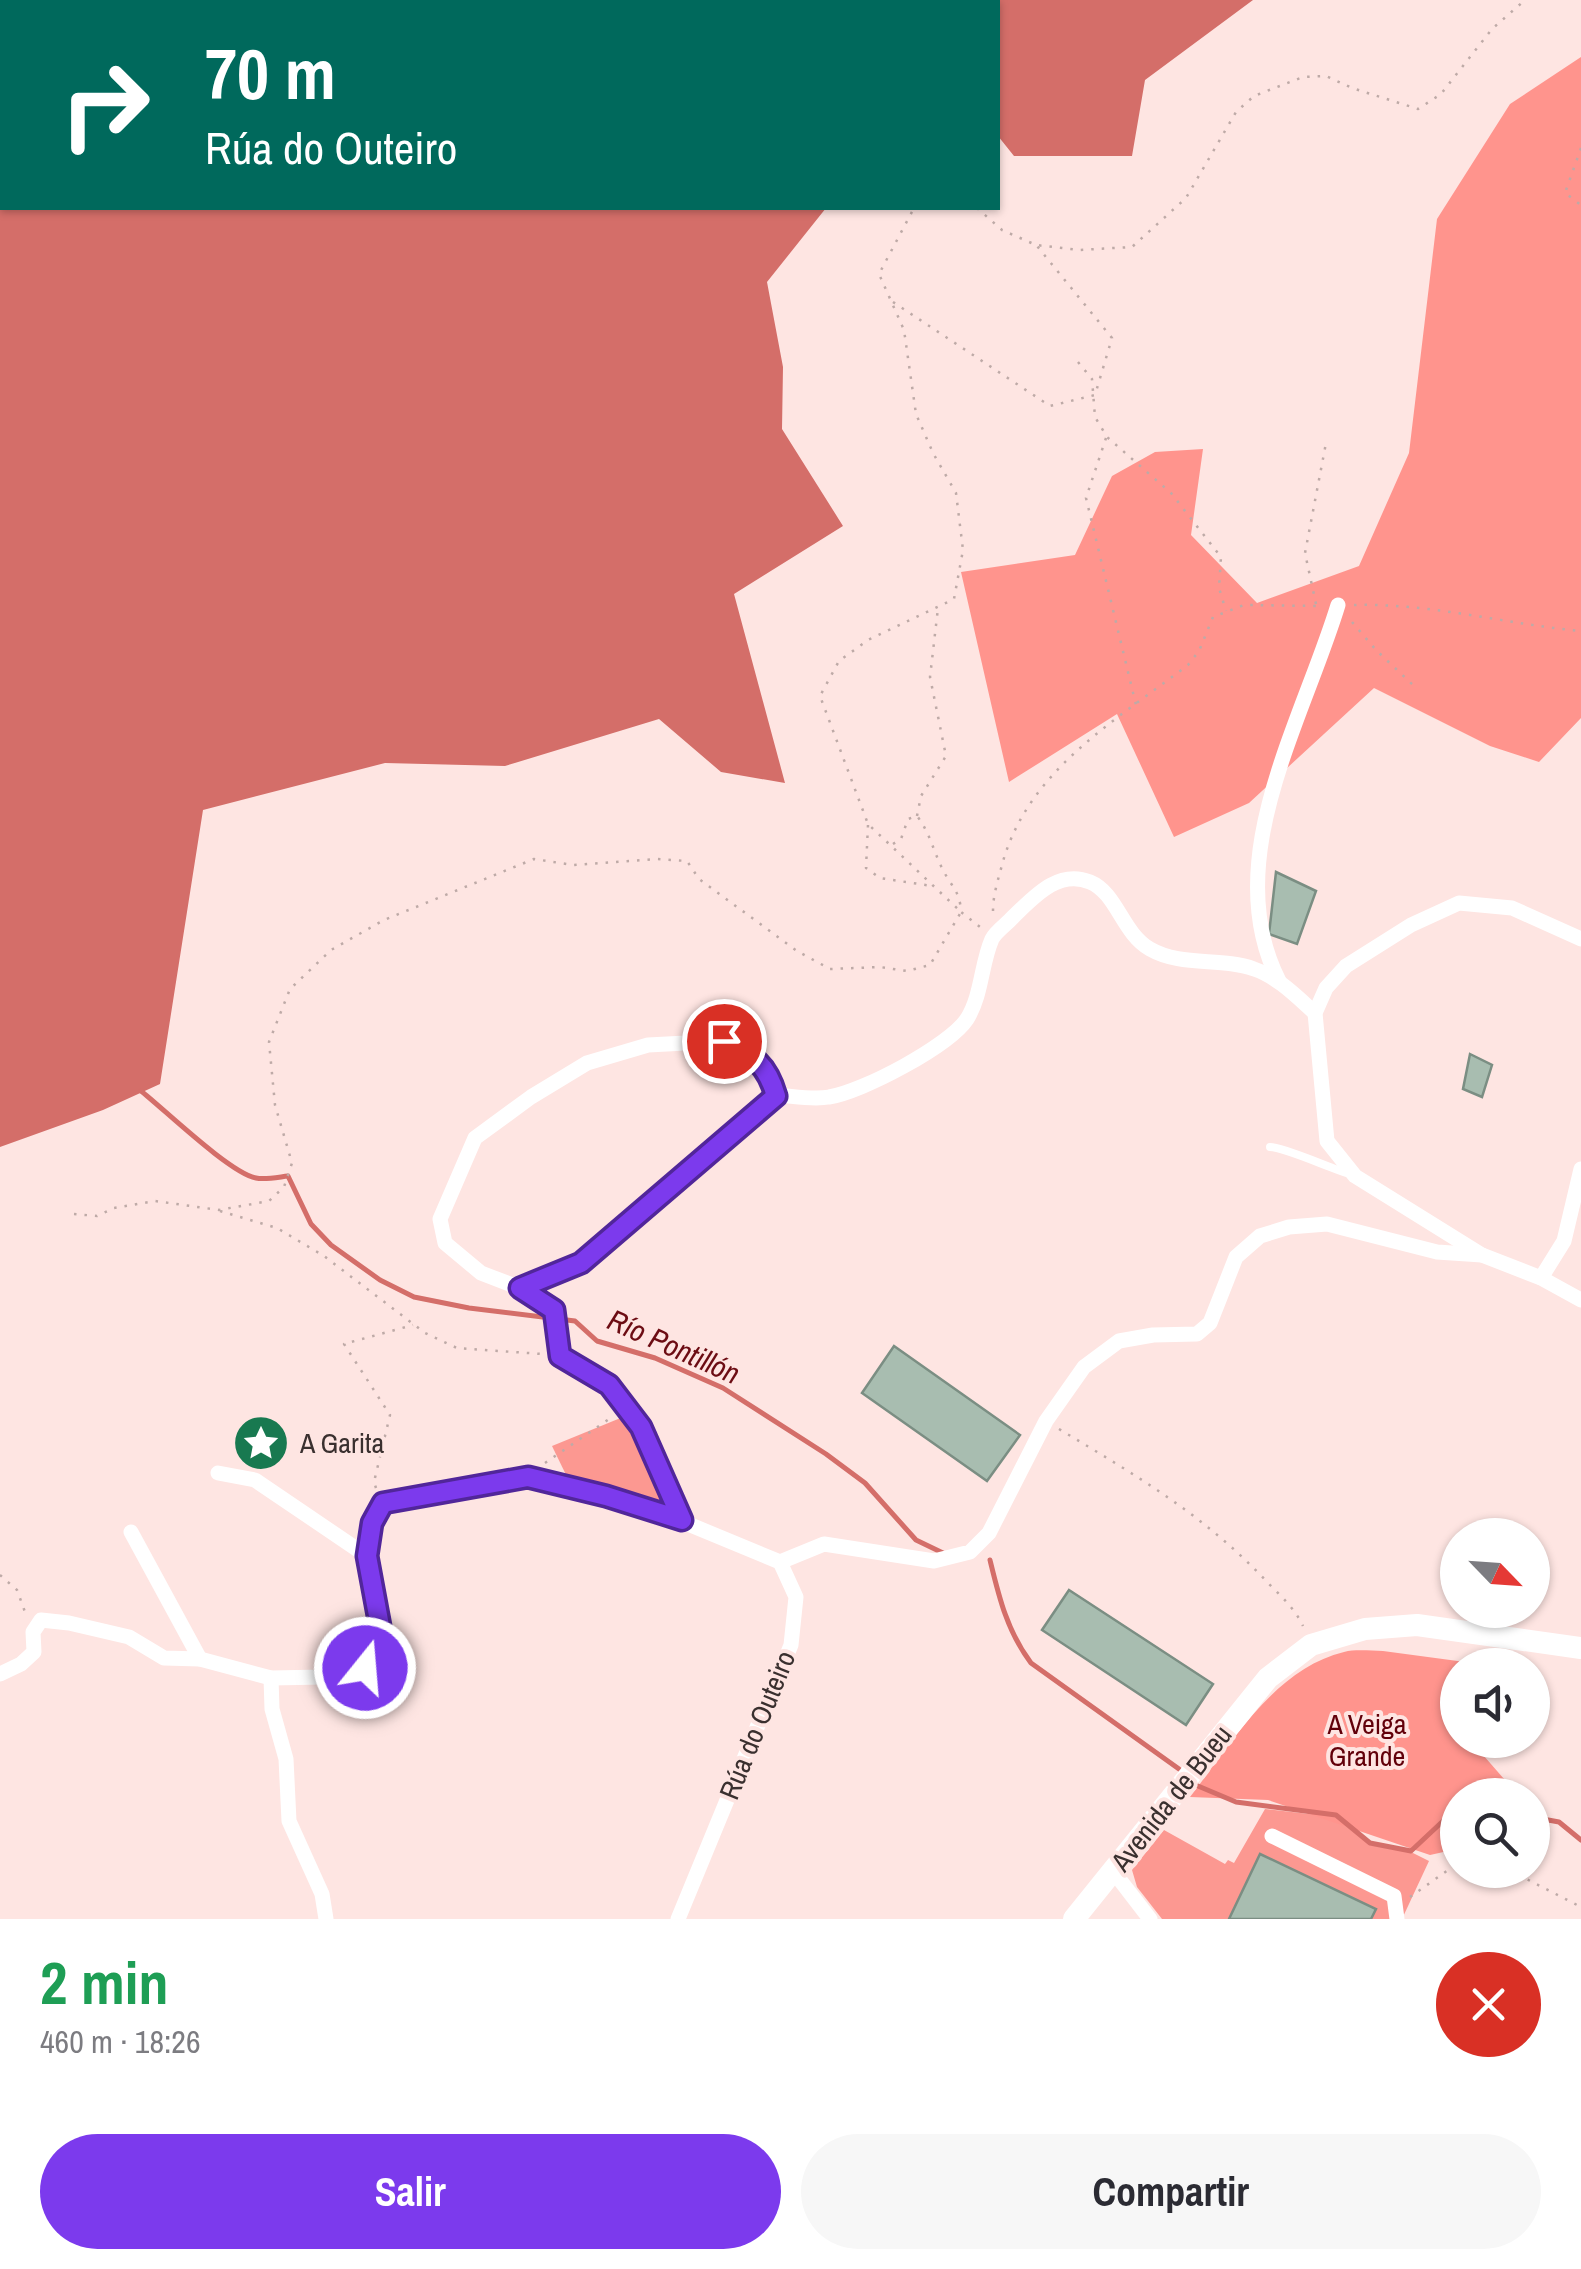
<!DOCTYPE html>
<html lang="es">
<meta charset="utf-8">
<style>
body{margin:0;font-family:"Archivo Narrow",sans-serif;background:#f7f7f7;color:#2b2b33;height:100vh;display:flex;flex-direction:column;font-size:38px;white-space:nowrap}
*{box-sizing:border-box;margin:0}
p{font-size:32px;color:#7c7c81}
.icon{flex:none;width:55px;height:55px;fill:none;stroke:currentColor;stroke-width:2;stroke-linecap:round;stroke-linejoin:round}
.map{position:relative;height:1919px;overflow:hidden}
.panel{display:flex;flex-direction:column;background:#fff;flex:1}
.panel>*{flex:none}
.hud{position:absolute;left:0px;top:0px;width:1000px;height:210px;box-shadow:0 2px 8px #0004;background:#00695c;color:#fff;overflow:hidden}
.needle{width:65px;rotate:115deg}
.tools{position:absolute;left:1440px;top:1518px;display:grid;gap:20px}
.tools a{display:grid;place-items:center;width:110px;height:110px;border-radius:50%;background:#fff;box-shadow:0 2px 8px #0004;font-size:50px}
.pin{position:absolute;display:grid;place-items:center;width:85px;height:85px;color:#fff;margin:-42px;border:5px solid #fff;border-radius:50%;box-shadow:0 2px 10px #0007}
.me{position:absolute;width:110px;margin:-55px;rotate:17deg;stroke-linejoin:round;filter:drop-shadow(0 0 8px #0008)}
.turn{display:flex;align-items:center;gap:35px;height:210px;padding:0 40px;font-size:45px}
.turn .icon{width:130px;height:130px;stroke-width:2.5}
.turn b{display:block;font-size:70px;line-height:85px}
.round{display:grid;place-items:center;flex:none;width:105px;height:105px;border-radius:52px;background:#f7f7f7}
.head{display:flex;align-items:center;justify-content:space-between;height:170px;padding:0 40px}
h1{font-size:60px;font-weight:700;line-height:75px;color:#1e9e55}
.primary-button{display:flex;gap:20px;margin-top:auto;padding:20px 40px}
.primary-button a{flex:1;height:115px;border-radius:60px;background:#7c3aed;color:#fff;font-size:40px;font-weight:700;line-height:115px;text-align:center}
.primary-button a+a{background:#f7f7f7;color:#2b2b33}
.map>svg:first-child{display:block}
.green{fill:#fc9891}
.forest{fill:#ff948d}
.water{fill:#d46e69}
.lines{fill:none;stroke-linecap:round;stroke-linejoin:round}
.stream{stroke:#d46e69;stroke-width:5}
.building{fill:#a8bdb0;stroke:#7b8e83;stroke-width:2.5}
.path{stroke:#beaaa7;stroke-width:2.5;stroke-dasharray:2.5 8;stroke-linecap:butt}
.lane{stroke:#fff;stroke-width:8}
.street{stroke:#fff;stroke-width:15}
.secondary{stroke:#fff;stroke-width:22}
.route-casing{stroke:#51269a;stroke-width:25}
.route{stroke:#7c3aed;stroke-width:18}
.labels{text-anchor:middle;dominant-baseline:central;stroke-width:8;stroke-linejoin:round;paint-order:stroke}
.poi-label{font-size:28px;fill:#3a302f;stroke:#fee5e2;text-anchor:start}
.park-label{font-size:28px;fill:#62000a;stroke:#fee5e2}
.street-label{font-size:28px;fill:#3a302f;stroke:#fee5e2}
.water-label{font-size:30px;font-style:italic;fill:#6c0c13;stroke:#fee5e2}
</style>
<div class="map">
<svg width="1581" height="1919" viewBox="0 0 1581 1919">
<rect width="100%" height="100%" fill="#fee5e2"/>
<g class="green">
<polygon points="623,1417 666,1508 569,1481 552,1446"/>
<polygon points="1265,1809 1335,1817 1370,1845 1411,1852 1429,1861 1402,1919 1162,1919 1137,1887 1132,1870 1164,1830 1225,1864 1228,1860 1234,1863"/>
</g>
<g class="forest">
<polygon points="1581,57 1581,718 1539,762 1490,746 1374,688 1249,803 1174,837 1117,714 1009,782 961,572 1075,555 1112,476 1155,452 1203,449 1191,535 1257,603 1359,566 1409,453 1437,219 1510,104"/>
<path d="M1383,1651l97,13 -22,1v75h12l48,55h-60l-1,54 -27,6 -162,-55 -78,-3c41,-53 84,-128 154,-145 12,-3 27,-1 39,-1z"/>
</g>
<polygon class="water" points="0,0 1253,0 1145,80 1132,156 1014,156 998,136 998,2 2,2 2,208 826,208 767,282 783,367 782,429 843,526 734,594 785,783 721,772 659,719 505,766 385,763 203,810 160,1084 103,1110 0,1147"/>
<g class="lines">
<g class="stream">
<path d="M141,1091c24,19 89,82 115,87 9,2 23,-1 32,-2l23,48 20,21 49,35 34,17 55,11 106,13 22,20 58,17 68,30 103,66 39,29 51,57 27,13"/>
<path d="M990,1560c9,37 17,71 41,103l148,106"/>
<polyline points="1198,1786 1236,1802 1336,1815 1370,1843 1411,1851 1458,1807"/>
<polyline points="1532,1817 1559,1822 1581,1840"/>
</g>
</g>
<g class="building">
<polygon points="1276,872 1316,891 1297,944 1269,934"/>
<polygon points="1470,1054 1492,1065 1482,1097 1463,1089"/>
<polygon points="894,1346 1020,1435 987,1481 862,1393"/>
<polygon points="1069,1590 1213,1684 1186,1725 1042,1630"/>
<polygon points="1260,1854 1376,1909 1371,1919 1229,1919"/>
</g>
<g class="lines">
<g class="path">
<polyline points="1581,148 1565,193 1581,205"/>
<polyline points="977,208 1002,230 1036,245 1079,250 1132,247 1186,198 1236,112 1254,96 1303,77 1326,76 1352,88 1418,109 1441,94 1492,29 1525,0"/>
<polyline points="893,302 1050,406 1095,395 1112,338 1037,246"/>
<polyline points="1078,362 1092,379 1095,417 1107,437 1171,493 1221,557 1219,588 1226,611"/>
<polyline points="1106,438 1086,498 1136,705"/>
<polyline points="1316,604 1305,553 1326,443"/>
<path d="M1354,605c77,-2 151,19 227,26"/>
<polyline points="1352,622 1376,650 1415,687"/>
<polyline points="917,816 921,796 946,756 930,677 938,608"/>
<polyline points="868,825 866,868 880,878 932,886"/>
<path d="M893,844l8,-5 7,-20 9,-3c13,17 16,34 25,52 9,19 18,22 19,44l19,15"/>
<path d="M993,911c0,-16 5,-31 9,-46 25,-94 113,-144 186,-200l11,-14 14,-34 31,-12 77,1"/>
<polyline points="220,1211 277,1228 324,1256 425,1333 457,1348 542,1354"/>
<polyline points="74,1214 97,1216 114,1208 155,1201 219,1210 269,1201 284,1187 292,1163 275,1105 269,1042 290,989 331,950 384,920 534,859 573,865 657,859 687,861 699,879 797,951 830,969 880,967 907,971 930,965 961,912 868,824 820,696 839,661 868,640 954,599 963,550 956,493 933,453 916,414 904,330 879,274 914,208"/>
<path d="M1059,1429c78,47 147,87 210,155 13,13 26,25 34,42"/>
<polyline points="545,1463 612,1417"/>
<polyline points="376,1488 374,1482 390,1415 344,1344 413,1325"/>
<polyline points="0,1575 17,1590 25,1612"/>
<polyline points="1509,1870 1581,1907"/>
<polyline points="1410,1897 1458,1863"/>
</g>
<path class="lane" d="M1270,1147c14,0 62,22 80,27"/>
<g class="street">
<polyline points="1581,939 1512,908 1459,903 1411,925 1346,966 1326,988 1315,1013 1327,1141 1355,1176 1482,1255 1541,1278 1581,1300"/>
<path d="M1279,981c-61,-119 23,-258 59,-376"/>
<path d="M776,1095c17,1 37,5 53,2 33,-5 120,-51 138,-78 15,-24 14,-55 25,-80 4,-8 15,-15 21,-22 21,-20 45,-48 77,-35 27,11 32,51 60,67 31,18 71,8 104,20 24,8 43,28 61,44"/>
<polyline points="1541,1278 1564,1241 1581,1169"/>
<polyline points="520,1288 581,1263 776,1095"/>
<polyline points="218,1473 255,1480 367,1556"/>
<polyline points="681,1521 641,1427 609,1385 560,1356 553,1310 520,1288 481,1273 445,1243 440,1219 475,1138 531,1097 587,1063 648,1045 724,1041 755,1055 770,1073 776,1095"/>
<polyline points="131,1532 200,1659"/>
<polyline points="780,1562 824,1544 934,1561 970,1552 989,1533 1046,1421 1084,1367 1119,1341 1153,1335 1197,1334 1210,1323 1236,1257 1260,1236 1289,1227 1327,1224 1437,1252 1482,1255"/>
<polyline points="0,1674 21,1664 34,1652 33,1632 41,1620 69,1623 129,1637 164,1658 200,1659 271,1678 324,1677 365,1667 381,1637 367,1556 372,1523 383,1503 528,1477 605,1496 681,1521 780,1562 796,1597 791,1645 678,1919"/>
<polyline points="271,1678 272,1709 286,1759 289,1821 322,1894 326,1919"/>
<polyline points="1272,1836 1394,1896 1397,1919"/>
<polyline points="1113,1871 1150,1919"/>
</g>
<polyline class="secondary" points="1074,1919 1268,1678 1311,1645 1365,1629 1417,1625 1581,1648"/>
</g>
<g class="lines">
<g class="route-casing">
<path id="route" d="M365,1668l17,-31 -15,-81 5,-33 11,-20 145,-26 78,19 76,24 -41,-93 -32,-42 -49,-29 -6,-46 -34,-22 61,-25 195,-167c-9,-32 -23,-41 -52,-55"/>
</g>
<use href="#route" class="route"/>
</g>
<defs>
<g id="sight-disc" transform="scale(2.875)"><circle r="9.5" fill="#187950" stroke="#fee5e2"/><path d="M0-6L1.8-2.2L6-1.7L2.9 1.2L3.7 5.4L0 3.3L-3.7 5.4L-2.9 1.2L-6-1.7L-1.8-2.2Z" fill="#fff"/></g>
</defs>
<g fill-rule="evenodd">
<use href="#sight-disc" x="261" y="1443"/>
</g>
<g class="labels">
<g class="poi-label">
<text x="300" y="1443">A Garita</text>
</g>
<g class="park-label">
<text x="1367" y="1724">A Veiga<tspan x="1367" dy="32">Grande</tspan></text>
</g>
<g class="street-label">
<text transform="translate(757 1725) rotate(-68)">Rúa do Outeiro</text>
<text transform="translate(1171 1798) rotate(-52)">Avenida de Bueu</text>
</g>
<g class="water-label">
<text transform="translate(674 1346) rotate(24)">Río Pontillón</text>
</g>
</g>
</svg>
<div class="tools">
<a><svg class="needle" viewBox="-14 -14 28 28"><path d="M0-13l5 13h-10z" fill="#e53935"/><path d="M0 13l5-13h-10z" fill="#7c7c81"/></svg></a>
<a><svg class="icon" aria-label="sound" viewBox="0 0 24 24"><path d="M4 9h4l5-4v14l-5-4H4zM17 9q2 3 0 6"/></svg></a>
<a><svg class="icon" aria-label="search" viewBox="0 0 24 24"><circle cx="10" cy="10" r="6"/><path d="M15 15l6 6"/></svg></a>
</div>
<div class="pin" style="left:724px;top:1041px;background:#d93025"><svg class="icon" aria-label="arrive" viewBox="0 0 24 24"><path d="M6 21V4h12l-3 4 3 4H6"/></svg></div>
<svg class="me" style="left:365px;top:1668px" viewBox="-20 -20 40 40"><circle r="17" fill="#7c3aed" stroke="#fff" stroke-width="3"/><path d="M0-11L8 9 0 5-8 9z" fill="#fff"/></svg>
<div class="hud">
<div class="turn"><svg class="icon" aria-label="right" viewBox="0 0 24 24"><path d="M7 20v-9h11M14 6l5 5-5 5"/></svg><div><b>70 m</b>Rúa do Outeiro</div></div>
</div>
</div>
<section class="panel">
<div class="head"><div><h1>2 min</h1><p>460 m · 18:26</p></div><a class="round" style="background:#d93025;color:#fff"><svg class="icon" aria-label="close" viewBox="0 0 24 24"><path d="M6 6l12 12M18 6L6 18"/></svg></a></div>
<div class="primary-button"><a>Salir</a><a>Compartir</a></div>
</section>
